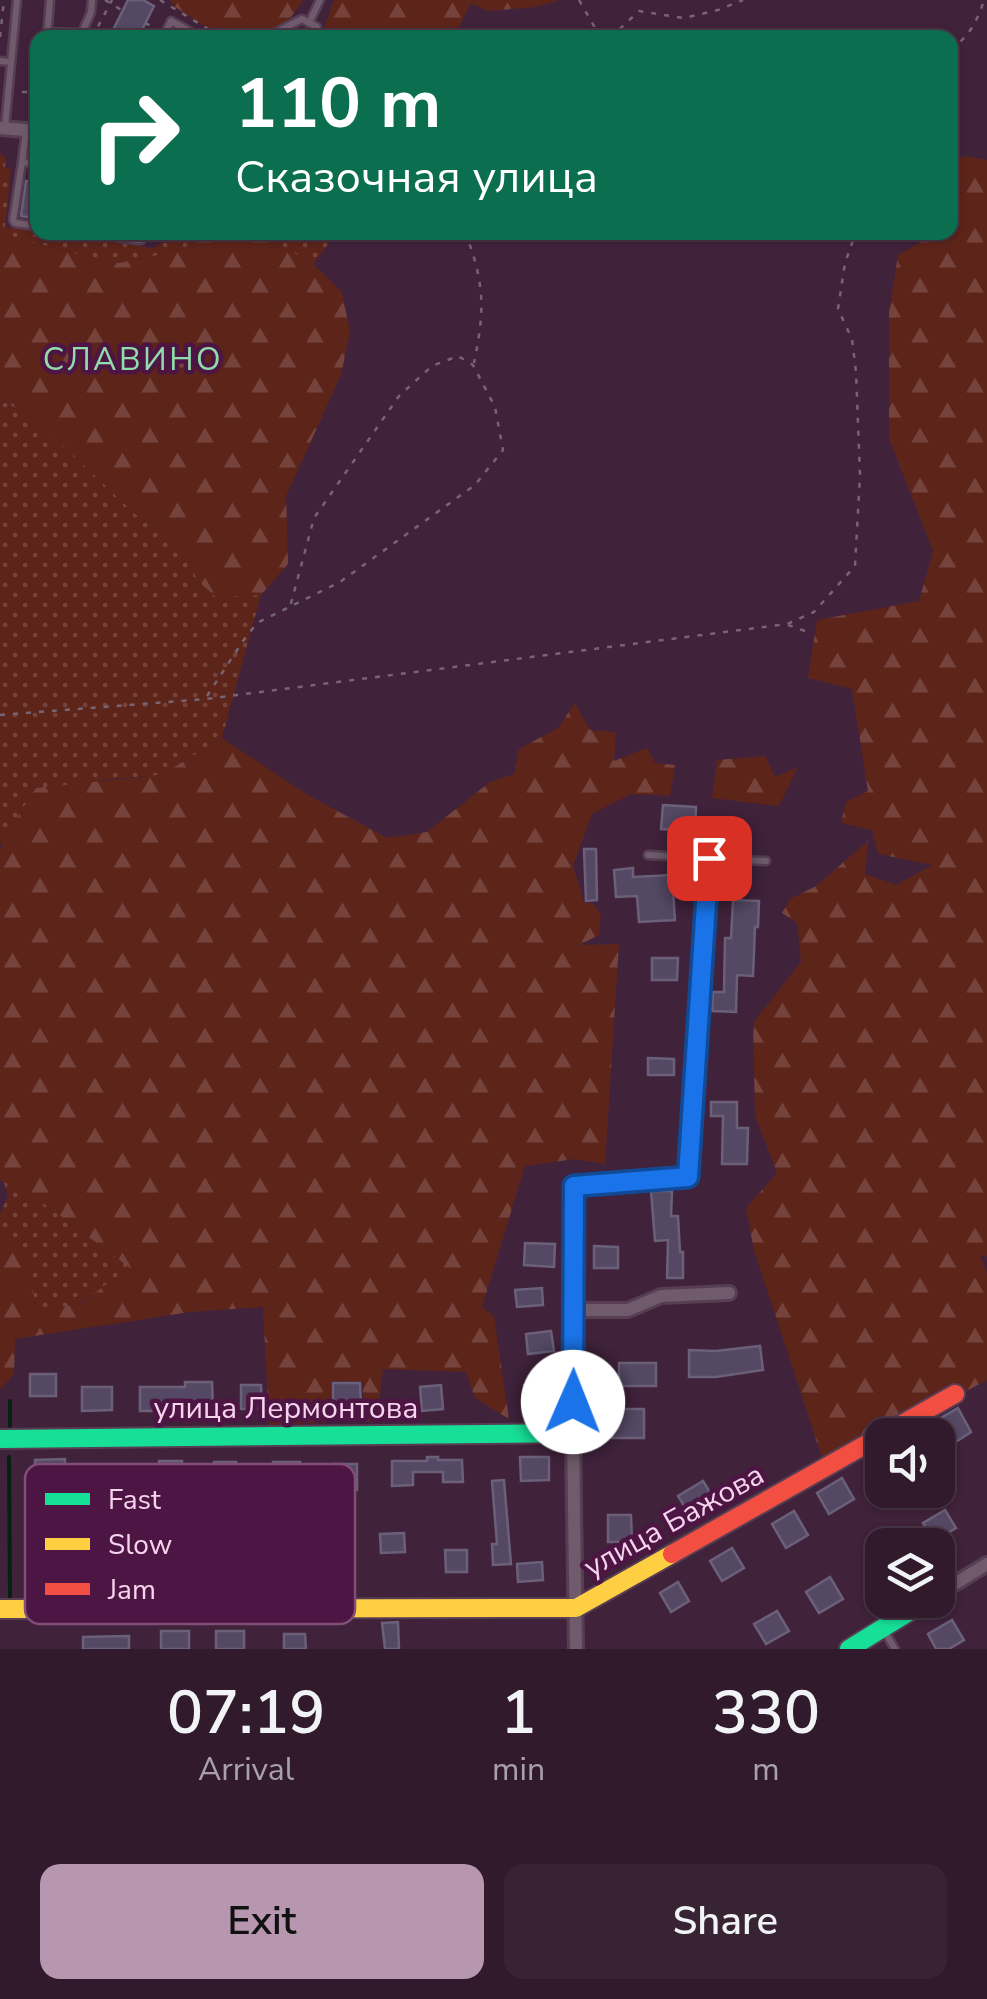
<!DOCTYPE html>
<meta charset="utf-8">
<style>
body{margin:0;font-family:"Nunito Sans",sans-serif;background:#382334;color:#f1f3f6;height:100vh;display:flex;flex-direction:column;font-size:38px;white-space:nowrap}
*{box-sizing:border-box;margin:0}
p{font-size:32px;color:#a8a1a9}
.icon{flex:none;width:55px;height:55px;fill:none;stroke:currentColor;stroke-width:2;stroke-linecap:round;stroke-linejoin:round}
.map{position:relative;height:1649px;overflow:hidden}
.details{display:flex;flex-direction:column;background:#301a2c;flex:1}
.details>*{flex:none}
.banner{position:absolute;left:30px;top:30px;width:928px;height:210px;border-radius:20px;box-shadow:0 2px 8px #0004,0 0 0 2px #4b3848;background:#0b6e4f;color:#fff;overflow:hidden}
.tools{position:absolute;left:865px;top:1418px;display:grid;gap:20px}
.tools a{display:grid;place-items:center;width:90px;height:90px;border-radius:20px;background:#301a2c;box-shadow:0 2px 8px #0004,0 0 0 2px #4b3848;font-size:50px}
.pin{position:absolute;display:grid;place-items:center;width:85px;height:85px;color:#fff;margin:-42px;border-radius:20px;box-shadow:0 5px 15px #0006}
.me{position:absolute;width:110px;margin:-55px;rotate:1deg;stroke-linejoin:round;filter:drop-shadow(0 0 8px #0008)}
.turn{display:flex;align-items:center;gap:35px;height:210px;padding:0 40px;font-size:45px}
.turn .icon{width:130px;height:130px;stroke-width:2.5}
.turn b{display:block;font-size:70px;line-height:85px}
.eta{display:flex;justify-content:space-evenly;align-items:center;height:170px;text-align:center}
.eta b{font-size:60px;font-weight:600;line-height:70px}
.primary-button{display:flex;gap:20px;margin-top:auto;padding:20px 40px}
.primary-button a{flex:1;height:115px;border-radius:20px;background:#b796af;color:#111;font-size:40px;font-weight:600;line-height:115px;text-align:center}
.primary-button a+a{background:#382334;color:#f1f3f6}
.map>svg:first-child{display:block}
.grass{fill:url(#grass-dots)}
.forest{fill:url(#forest-firs)}
.lines{fill:none;stroke-linecap:round;stroke-linejoin:round}
.stream{stroke:#062112;stroke-width:4}
.building{fill:#544864;stroke:#6b6079;stroke-width:2.5}
.lane-casing{stroke:#573e52;stroke-width:11}
.street-casing{stroke:#573e52;stroke-width:18}
.fast-casing{stroke:#573e52;stroke-width:22}
.slow-casing{stroke:#573e52;stroke-width:22}
.jam-casing{stroke:#573e52;stroke-width:22}
.path{stroke:#786574;stroke-width:2.5;stroke-dasharray:5 8;stroke-linecap:butt}
.lane{stroke:#6f5b6b;stroke-width:6}
.street{stroke:#6f5b6b;stroke-width:12}
.fast{stroke:#16e098;stroke-width:18}
.slow{stroke:#ffcf43;stroke-width:18}
.jam{stroke:#f24e42;stroke-width:18}
.route-casing{stroke:#114b97;stroke-width:25}
.route{stroke:#1a73e8;stroke-width:18}
.labels{text-anchor:middle;dominant-baseline:central;stroke-width:9;stroke-linejoin:round;paint-order:stroke}
.street-label{font-size:30px;fill:#f7d4ee;stroke:#4d1543}
.neighbourhood-label{font-size:32px;letter-spacing:2.5px;fill:#92dcac;stroke:#4d1543}
.key{fill:#4d1543;stroke:#804e76;stroke-width:2.5}
.key-label{font-size:28px;fill:#f7d4ee}
</style>
<div class="map">
<svg width="987" height="1649" viewBox="0 0 987 1649">
<defs>
<pattern id="grass-dots" width="8" height="8" patternUnits="userSpaceOnUse" patternTransform="scale(2.5)"><rect width="8" height="8" fill="#5d241a"/><path d="M2 2h.1M6 6h.1" fill="none" stroke="#75433c" stroke-width="1.8" stroke-linecap="round"/></pattern>
<pattern id="forest-firs" width="22" height="20" patternUnits="userSpaceOnUse" patternTransform="scale(2.5)"><rect width="22" height="20" fill="#5d241a"/><path d="M5 1l3.5 6h-7zM16 11l3.5 6h-7z" fill="#75433c"/></pattern>
</defs>
<rect width="100%" height="100%" fill="#40223b"/>
<g class="grass">
<polygon points="0,153 6,158 5,168 11,169 5,227 153,248 168,240 170,233 248,233 204,240 169,253 119,263 90,258 0,233"/>
<polygon points="258,233 337,233 313,264"/>
<polygon points="0,400 34,417 134,513 179,541 198,581 216,597 261,595 222,738 161,775 101,780 6,834 3,843 0,843"/>
<path d="M3,1180l43,25 83,62v8c-20,7 -27,15 -44,25 -14,9 -34,8 -50,8l-4,-31 -11,-34 -20,-20v-10l8,-17z"/>
</g>
<g class="forest">
<path d="M170,0h133c-6,12 -14,18 -22,28 -15,2 -25,8 -39,9 -24,3 -47,-18 -67,-30z"/>
<polygon points="334,0 559,0 536,7 488,11 471,3 454,37 333,38 331,32 324,28"/>
<polygon points="963,156 987,160 987,1257 980,1254 987,1274 987,1380 825,1467 754,1250 746,1208 777,1173 755,1115 753,1023 801,962 797,923 782,913 790,899 816,886 868,841 865,874 896,885 932,865 878,854 872,830 841,823 846,802 868,791 852,689 808,678 817,620 919,601 933,551 889,438 889,313 898,255 923,241 925,233 950,232 950,165"/>
<polygon points="0,233 90,258 119,263 169,253 204,240 258,233 313,264 342,292 350,332 341,375 286,496 288,564 261,595 216,597 198,581 179,541 134,513 34,417 0,400"/>
<polygon points="575,703 590,730 616,732 614,761 647,748 655,763 675,765 670,796 631,794 592,814 573,866 584,902 594,904 601,916 599,935 579,945 619,944 605,1164 575,1159 525,1166 482,1307 494,1316 509,1419 475,1398 466,1372 383,1369 377,1422 363,1421 363,1382 331,1381 331,1422 269,1425 263,1307 190,1312 15,1339 14,1374 0,1390 0,1223 20,1243 31,1277 35,1308 56,1308 82,1303 109,1282 129,1274 129,1267 46,1205 4,1181 0,1181 0,850 6,834 36,788 161,775 222,738 308,795 387,838 427,832 490,782 514,774 519,749 558,728"/>
<polygon points="765,756 775,777 798,767 779,806 712,798 717,760"/>
</g>
<g class="lines">
<g class="stream">
<polyline points="10,1401 10,1426"/>
<polyline points="9,1457 10,1599"/>
</g>
</g>
<g class="building">
<polygon points="128,0 143,0 154,6 138,38 109,38"/>
<polygon points="26,181 38,183 38,219 21,216"/>
<polygon points="663,805 696,807 695,831 661,829"/>
<polygon points="584,849 596,849 597,900 586,901"/>
<polygon points="633,868 633,877 672,875 675,920 639,922 637,896 616,897 614,870"/>
<polygon points="733,900 759,901 758,927 755,927 753,976 737,975 736,1012 712,1011 713,992 724,992 725,938 731,938"/>
<polygon points="652,958 678,958 677,980 652,980"/>
<polygon points="648,1058 674,1059 674,1075 648,1075"/>
<polygon points="711,1102 737,1102 737,1128 748,1128 747,1164 722,1164 723,1116 711,1116"/>
<polygon points="651,1191 672,1191 671,1216 678,1216 680,1252 683,1252 683,1278 667,1278 668,1240 655,1241"/>
<polygon points="525,1243 555,1244 554,1267 524,1265"/>
<polygon points="594,1246 618,1247 618,1268 594,1268"/>
<polygon points="542,1288 543,1305 517,1307 515,1290"/>
<polygon points="551,1331 554,1351 528,1354 526,1334"/>
<polygon points="760,1346 763,1370 716,1377 689,1377 689,1350 716,1351"/>
<rect x="619" y="1363" width="37" height="23"/>
<rect x="30" y="1374" width="26" height="22"/>
<polygon points="185,1382 212,1382 213,1407 168,1407 168,1411 140,1411 140,1387 185,1387"/>
<polygon points="333,1383 360,1383 361,1406 333,1406"/>
<polygon points="545,1383 548,1407 527,1410 524,1385"/>
<polygon points="241,1385 261,1385 262,1409 241,1409"/>
<polygon points="441,1385 443,1409 422,1411 420,1387"/>
<polygon points="82,1387 112,1387 112,1410 82,1411"/>
<polygon points="958,1408 971,1432 954,1443 939,1419"/>
<polygon points="611,1409 644,1409 644,1438 612,1438"/>
<polygon points="427,1457 438,1457 438,1460 462,1460 463,1482 443,1482 443,1472 413,1472 413,1485 392,1486 392,1461 427,1461"/>
<polygon points="520,1457 549,1457 549,1480 521,1481"/>
<polygon points="65,1459 65,1465 123,1464 124,1487 103,1487 102,1478 65,1478 65,1483 35,1483 35,1460"/>
<rect x="159" y="1461" width="23" height="24"/>
<polygon points="214,1462 236,1462 237,1484 214,1484"/>
<rect x="273" y="1462" width="27" height="20"/>
<rect x="332" y="1464" width="25" height="26"/>
<polygon points="842,1478 854,1499 829,1514 817,1493"/>
<polygon points="504,1480 511,1564 493,1565 492,1544 497,1544 492,1481"/>
<polygon points="703,1481 717,1504 692,1519 678,1496"/>
<polygon points="945,1510 956,1528 934,1541 923,1523"/>
<polygon points="794,1511 808,1535 786,1548 772,1524"/>
<polygon points="608,1515 631,1515 632,1542 608,1542"/>
<polygon points="404,1533 405,1552 381,1553 380,1534"/>
<polygon points="732,1548 744,1568 722,1581 710,1561"/>
<polygon points="445,1550 467,1550 467,1572 446,1572"/>
<polygon points="542,1562 543,1580 518,1582 517,1564"/>
<polygon points="830,1577 843,1599 819,1613 806,1592"/>
<polygon points="678,1582 689,1601 671,1612 660,1593"/>
<polygon points="777,1611 789,1631 766,1644 754,1624"/>
<polygon points="952,1620 964,1640 949,1649 936,1649 928,1634"/>
<polygon points="398,1622 399,1649 385,1649 382,1623"/>
<rect x="161" y="1631" width="28" height="18"/>
<rect x="216" y="1631" width="28" height="18"/>
<polygon points="284,1634 305,1634 306,1649 284,1649"/>
<polygon points="129,1636 129,1649 83,1649 83,1637"/>
</g>
<g class="lines">
<g class="lane-casing">
<g id="lane">
<polyline points="309,23 320,0"/>
<polyline points="48,32 82,33 91,12 92,0"/>
<polyline points="269,36 302,19 317,27 315,38"/>
<polyline points="47,38 50,0"/>
<polyline points="163,38 171,21 202,38"/>
<polyline points="0,61 11,62"/>
<polyline points="5,127 17,0"/>
<polyline points="26,131 22,162 38,164"/>
<polyline points="22,162 13,220 15,223 38,226"/>
<polyline points="81,232 137,240 141,240 149,232"/>
<polyline points="648,855 766,861"/>
<polyline points="883,1629 895,1649"/>
</g>
</g>
<g class="street-casing">
<g id="street">
<polyline points="0,128 38,131"/>
<polyline points="938,1594 987,1564"/>
<polyline points="576,1649 573,1433 574,1310 628,1310 661,1296 729,1293"/>
</g>
</g>
<g class="fast-casing">
<g id="fast">
<polyline points="574,1310 575,1185 688,1177 709,859"/>
<polyline points="0,1439 573,1433"/>
<polyline points="849,1649 928,1600"/>
</g>
</g>
<g class="slow-casing">
<polyline id="slow" points="0,1609 576,1608 672,1554"/>
</g>
<g class="jam-casing">
<polyline id="jam" points="672,1554 955,1394"/>
</g>
<g class="path">
<polyline points="105,0 123,11"/>
<polyline points="160,0 223,38"/>
<polyline points="579,0 594,26 598,38"/>
<polyline points="145,23 156,28"/>
<polyline points="0,37 4,0"/>
<polyline points="92,38 112,0"/>
<polyline points="479,38 483,27"/>
<polyline points="610,38 639,11 684,18 718,10 743,0"/>
<path d="M950,49c18,-10 28,-29 34,-49"/>
<polyline points="22,92 33,92"/>
<path d="M465,232c20,51 20,78 9,131"/>
<polyline points="788,625 808,632"/>
<polyline points="207,696 243,641 257,623 340,582 475,485 503,450 495,407 473,365 458,356 432,366 399,396 314,518 290,607"/>
<polyline points="0,715 206,699 787,624 814,612 855,566 860,475 856,372 852,339 838,309 845,263 856,232"/>
</g>
<use href="#lane" class="lane"/>
<use href="#street" class="street"/>
<use href="#fast" class="fast"/>
<use href="#slow" class="slow"/>
<use href="#jam" class="jam"/>
</g>
<g class="lines">
<g class="route-casing">
<polyline id="route" points="573,1402 574,1186 688,1177 709,858"/>
</g>
<use href="#route" class="route"/>
</g>
<g class="labels">
<g class="street-label">
<text x="286" y="1408">улица Лермонтова</text>
<text transform="translate(674 1521) rotate(-29)">улица Бажова</text>
</g>
<g class="neighbourhood-label">
<text x="133" y="359">СЛАВИНО</text>
</g>
</g>
<rect x="25" y="1464" width="330" height="160" rx="15" class="key"/>
<rect x="45" y="1493" width="45" height="12" fill="#16e098"/>
<rect x="45" y="1538" width="45" height="12" fill="#ffcf43"/>
<rect x="45" y="1583" width="45" height="12" fill="#f24e42"/>
<g class="key-label">
<text x="108" y="1509">Fast</text>
<text x="108" y="1554">Slow</text>
<text x="108" y="1599">Jam</text>
</g>
</svg>
<div class="tools">
<a><svg class="icon" aria-label="sound" viewBox="0 0 24 24"><path d="M4 9h4l5-4v14l-5-4H4zM17 9q2 3 0 6"/></svg></a>
<a><svg class="icon" aria-label="layers" viewBox="0 0 24 24"><path d="M12 4l9 5-9 5-9-5zM3 14l9 5 9-5"/></svg></a>
</div>
<div class="pin" style="left:709px;top:858px;background:#d93025"><svg class="icon" aria-label="arrive" viewBox="0 0 24 24"><path d="M6 21V4h12l-3 4 3 4H6"/></svg></div>
<svg class="me" style="left:573px;top:1402px" viewBox="-20 -20 40 40"><circle r="19" fill="#fff"/><path d="M0-13L10 11 0 6-10 11z" fill="#1a73e8"/></svg>
<div class="banner">
<div class="turn"><svg class="icon" aria-label="right" viewBox="0 0 24 24"><path d="M7 20v-9h11M14 6l5 5-5 5"/></svg><div><b>110 m</b>Сказочная улица</div></div>
</div>
</div>
<section class="details">
<div class="eta">
<div><b>07:19</b><p>Arrival</p></div>
<div><b>1</b><p>min</p></div>
<div><b>330</b><p>m</p></div>
</div>
<div class="primary-button"><a>Exit</a><a>Share</a></div>
</section>
